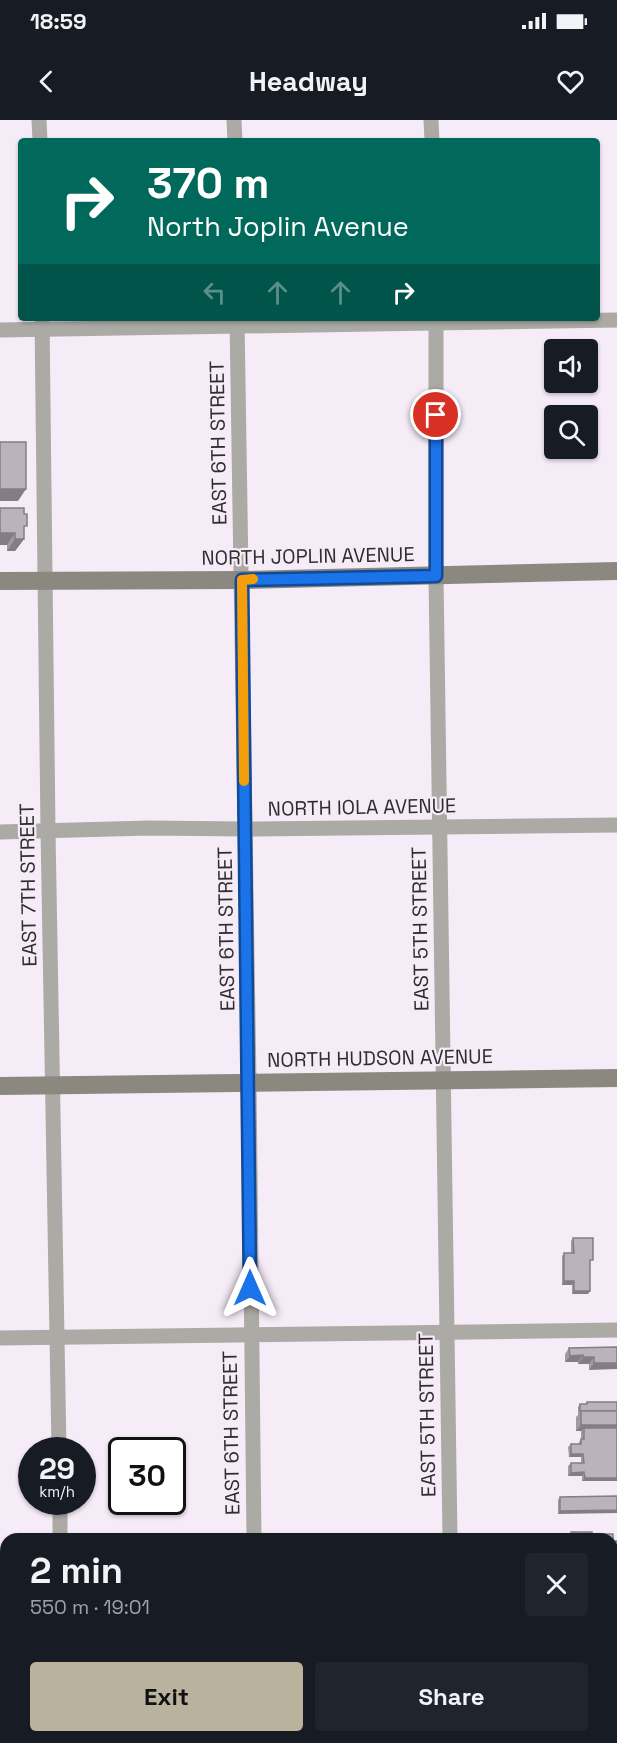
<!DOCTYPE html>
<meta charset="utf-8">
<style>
body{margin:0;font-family:"Space Grotesk",sans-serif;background:#20242c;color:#f1f3f6;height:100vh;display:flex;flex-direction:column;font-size:22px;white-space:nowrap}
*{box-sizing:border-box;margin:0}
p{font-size:20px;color:#9ea1a6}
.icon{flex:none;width:33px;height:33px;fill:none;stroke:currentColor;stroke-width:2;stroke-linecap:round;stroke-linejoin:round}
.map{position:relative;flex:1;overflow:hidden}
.side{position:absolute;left:0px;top:1413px;width:618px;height:210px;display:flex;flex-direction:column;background:#171b24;border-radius:18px 18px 0 0;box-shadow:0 2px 4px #0004}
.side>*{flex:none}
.top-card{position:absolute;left:18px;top:18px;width:582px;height:183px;border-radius:6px;box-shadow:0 2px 4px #0004;background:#00695c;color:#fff;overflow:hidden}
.fabs{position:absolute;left:544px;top:219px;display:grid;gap:12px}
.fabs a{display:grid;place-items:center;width:54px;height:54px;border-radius:6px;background:#171b24;box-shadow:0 2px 4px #0004;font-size:30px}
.speed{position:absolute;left:18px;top:1317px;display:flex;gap:12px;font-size:30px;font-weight:700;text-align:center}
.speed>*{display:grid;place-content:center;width:78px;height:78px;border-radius:50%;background:#171b24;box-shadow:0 2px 4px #0004;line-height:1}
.speed small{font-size:15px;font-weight:400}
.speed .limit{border:3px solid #111;border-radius:9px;background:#fff;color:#111}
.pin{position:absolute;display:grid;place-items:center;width:51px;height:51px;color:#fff;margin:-26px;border:3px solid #fff;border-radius:50%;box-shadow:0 2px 6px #0007}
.me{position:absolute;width:66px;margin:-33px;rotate:0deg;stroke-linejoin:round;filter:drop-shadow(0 0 4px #0008)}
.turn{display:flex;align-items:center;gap:21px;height:126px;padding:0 30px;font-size:27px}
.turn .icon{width:78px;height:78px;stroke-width:2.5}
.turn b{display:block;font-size:42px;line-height:51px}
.lanes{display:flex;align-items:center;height:57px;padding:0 30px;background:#0003;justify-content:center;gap:30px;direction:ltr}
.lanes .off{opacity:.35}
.round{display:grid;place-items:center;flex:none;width:63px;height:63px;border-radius:6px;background:#20242c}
.overview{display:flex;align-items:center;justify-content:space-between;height:102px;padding:0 30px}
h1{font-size:36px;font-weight:800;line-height:45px}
.primary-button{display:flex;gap:12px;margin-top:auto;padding:12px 30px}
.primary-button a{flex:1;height:69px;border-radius:6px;background:#b9b39e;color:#111;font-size:24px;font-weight:800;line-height:69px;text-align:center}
.primary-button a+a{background:#20242c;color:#f1f3f6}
.status{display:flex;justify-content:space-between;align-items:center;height:42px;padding:0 30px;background:#171b24;direction:ltr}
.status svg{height:16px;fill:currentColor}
header{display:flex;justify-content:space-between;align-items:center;height:78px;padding:0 30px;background:#171b24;font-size:27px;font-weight:800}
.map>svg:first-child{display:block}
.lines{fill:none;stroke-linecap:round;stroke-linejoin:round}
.street{stroke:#acaaa4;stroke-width:15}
.secondary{stroke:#8b8880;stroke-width:18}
.wall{fill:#a299a3}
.shaded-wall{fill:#847d85}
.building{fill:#bcb2be;stroke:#847d85;stroke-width:1.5}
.route-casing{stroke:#114b97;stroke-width:15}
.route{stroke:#1a73e8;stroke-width:10}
.slow{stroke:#f59e0b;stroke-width:10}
.labels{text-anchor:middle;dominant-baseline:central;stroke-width:4.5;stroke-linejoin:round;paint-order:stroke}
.street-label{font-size:20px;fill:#302d31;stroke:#f6ecf8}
</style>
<div class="status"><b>18:59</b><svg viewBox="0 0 49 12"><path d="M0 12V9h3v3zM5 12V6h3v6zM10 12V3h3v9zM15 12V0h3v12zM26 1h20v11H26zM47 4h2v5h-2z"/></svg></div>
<header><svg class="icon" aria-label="back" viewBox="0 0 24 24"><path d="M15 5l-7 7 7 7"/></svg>Headway<svg class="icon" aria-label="heart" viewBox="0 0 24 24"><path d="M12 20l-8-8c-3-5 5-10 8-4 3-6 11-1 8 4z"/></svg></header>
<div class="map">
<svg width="617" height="1623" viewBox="0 0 617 1623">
<rect width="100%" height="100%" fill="#f6ecf8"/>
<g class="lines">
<g class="street">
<polyline points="39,0 40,21"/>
<polyline points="234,0 235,21"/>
<polyline points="431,0 432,21"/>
<polyline points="42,198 48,711 59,1330"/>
<polyline points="237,198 249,962 254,1419"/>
<polyline points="436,198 436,456 450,1419"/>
<polyline points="0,210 617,200"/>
<polyline points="0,712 149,708 245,709 617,705"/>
<polyline points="0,1218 617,1210"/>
<polyline points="60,1382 60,1419"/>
<polyline points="62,1617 62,1623"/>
<polyline points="257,1617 258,1623"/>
<polyline points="452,1617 452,1623"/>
</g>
<g class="secondary">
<polyline points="0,461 242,460 617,451"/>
<polyline points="0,966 617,958"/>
<polyline points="612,1462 617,1462"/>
<polyline points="0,1467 6,1467"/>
</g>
</g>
<g class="wall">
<polygon points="0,388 24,411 24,419 15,431 7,431 7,425"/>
<polygon points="573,1118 591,1143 590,1143 588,1174 572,1174 572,1165 562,1165 562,1136 564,1133 571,1133 571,1121"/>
<polygon points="617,1227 589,1250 589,1244 578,1244 578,1242 565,1242 565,1234 569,1228"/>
<polygon points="587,1282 617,1361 582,1361 582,1356 568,1356 568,1346 571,1343 581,1343 581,1337 569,1337 568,1327 571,1324 579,1324 579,1322 581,1319 581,1311 576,1311 576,1297 578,1295 578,1287 580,1284 585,1284"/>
<polygon points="617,1376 558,1394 558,1380 560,1377"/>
<polygon points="596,1617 612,1617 617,1623 596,1623"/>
</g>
<g class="shaded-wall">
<polygon points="0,369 26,369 18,381 0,381"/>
<polygon points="0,413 15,413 7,425 0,425"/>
<polygon points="15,419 24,419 15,431 7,431"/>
<polygon points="564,1161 574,1161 572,1165 562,1165"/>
<polygon points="574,1171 590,1171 588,1174 572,1174"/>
<polygon points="583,1235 578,1242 565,1242 570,1236"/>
<polygon points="583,1237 594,1237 589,1244 578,1244"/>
<polygon points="594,1243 617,1243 617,1249 589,1250"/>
<polygon points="581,1305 617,1305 617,1311 584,1308 581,1311 576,1311"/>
<polygon points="571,1334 583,1334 581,1337 569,1337"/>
<polygon points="584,1352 582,1356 568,1356 571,1353"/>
<polygon points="585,1358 617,1358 617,1361 582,1361"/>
<polygon points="617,1390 617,1393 558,1394 560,1391"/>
<polygon points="612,1435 617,1436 617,1439 612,1439"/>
<rect x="612" y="1505" width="5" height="6"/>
<polygon points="612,1533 617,1533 617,1536 612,1537"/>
</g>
<g class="building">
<rect x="0" y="322" width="26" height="47"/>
<polygon points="0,388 24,388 24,394 27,394 27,406 24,406 24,419 15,419 15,413 0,413"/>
<polygon points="573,1118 593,1118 593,1140 590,1140 590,1171 574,1171 574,1161 564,1161 564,1133 574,1133"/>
<polygon points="617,1227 617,1243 594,1243 594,1237 583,1237 583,1235 570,1236 569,1228"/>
<polygon points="587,1282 617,1282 617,1291 580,1291 580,1284 587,1284"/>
<rect x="581" y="1291" width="36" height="14"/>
<polygon points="584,1308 617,1308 617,1358 585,1358 584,1352 571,1353 571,1343 584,1343 583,1334 571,1334 571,1324 581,1324 581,1319 584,1319"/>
<polygon points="617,1376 617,1390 560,1391 560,1377"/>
<rect x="571" y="1412" width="21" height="7"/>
<polygon points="596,1414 613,1414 613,1421 617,1421 617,1436 612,1435 612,1419 596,1419"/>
<rect x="612" y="1480" width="5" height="25"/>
<rect x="612" y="1524" width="5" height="9"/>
<polygon points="612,1607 617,1607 617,1623 600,1623 600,1617 612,1617"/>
</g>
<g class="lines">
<g class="route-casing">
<polyline id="route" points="250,1168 242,460 436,456 436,295"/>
</g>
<use href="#route" class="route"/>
<polyline class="slow" points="244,661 242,460 253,459"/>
</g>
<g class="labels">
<g class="street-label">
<text transform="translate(218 323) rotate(-91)">EAST 6TH STREET</text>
<text transform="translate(308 436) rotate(-1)">NORTH JOPLIN AVENUE</text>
<text transform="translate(362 687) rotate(-1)">NORTH IOLA AVENUE</text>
<text transform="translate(28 765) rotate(-91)">EAST 7TH STREET</text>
<text transform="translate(226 809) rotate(-91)">EAST 6TH STREET</text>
<text transform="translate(420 809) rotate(-91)">EAST 5TH STREET</text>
<text transform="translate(380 938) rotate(-1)">NORTH HUDSON AVENUE</text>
<text transform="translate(427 1295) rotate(-91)">EAST 5TH STREET</text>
<text transform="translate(231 1313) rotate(-91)">EAST 6TH STREET</text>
</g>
</g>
</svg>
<div class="fabs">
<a><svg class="icon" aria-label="sound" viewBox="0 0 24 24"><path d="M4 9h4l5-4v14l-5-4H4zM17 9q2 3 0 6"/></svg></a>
<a><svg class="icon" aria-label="search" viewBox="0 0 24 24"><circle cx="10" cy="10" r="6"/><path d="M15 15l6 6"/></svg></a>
</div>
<div class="speed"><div>29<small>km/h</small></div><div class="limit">30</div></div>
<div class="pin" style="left:436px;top:295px;background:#d93025"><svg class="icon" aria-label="arrive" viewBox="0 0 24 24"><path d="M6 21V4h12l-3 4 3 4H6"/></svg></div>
<svg class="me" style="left:250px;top:1168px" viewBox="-20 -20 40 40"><path d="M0-17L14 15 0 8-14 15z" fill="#1a73e8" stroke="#fff" stroke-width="4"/></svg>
<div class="top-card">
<div class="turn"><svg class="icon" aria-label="right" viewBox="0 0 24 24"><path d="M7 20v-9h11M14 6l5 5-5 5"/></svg><div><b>370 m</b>North Joplin Avenue</div></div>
<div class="lanes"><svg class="icon off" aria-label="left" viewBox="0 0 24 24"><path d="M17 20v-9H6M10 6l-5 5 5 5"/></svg><svg class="icon off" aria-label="ahead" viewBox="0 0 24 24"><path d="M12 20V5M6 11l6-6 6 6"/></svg><svg class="icon off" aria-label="ahead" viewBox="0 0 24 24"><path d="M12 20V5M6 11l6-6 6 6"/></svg><svg class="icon" aria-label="right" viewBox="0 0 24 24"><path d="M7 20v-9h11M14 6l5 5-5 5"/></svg></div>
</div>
<section class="side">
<div class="overview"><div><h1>2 min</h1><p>550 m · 19:01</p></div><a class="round"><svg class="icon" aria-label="close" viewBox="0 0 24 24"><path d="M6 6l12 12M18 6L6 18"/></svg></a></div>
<div class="primary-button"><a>Exit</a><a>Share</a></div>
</section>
</div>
